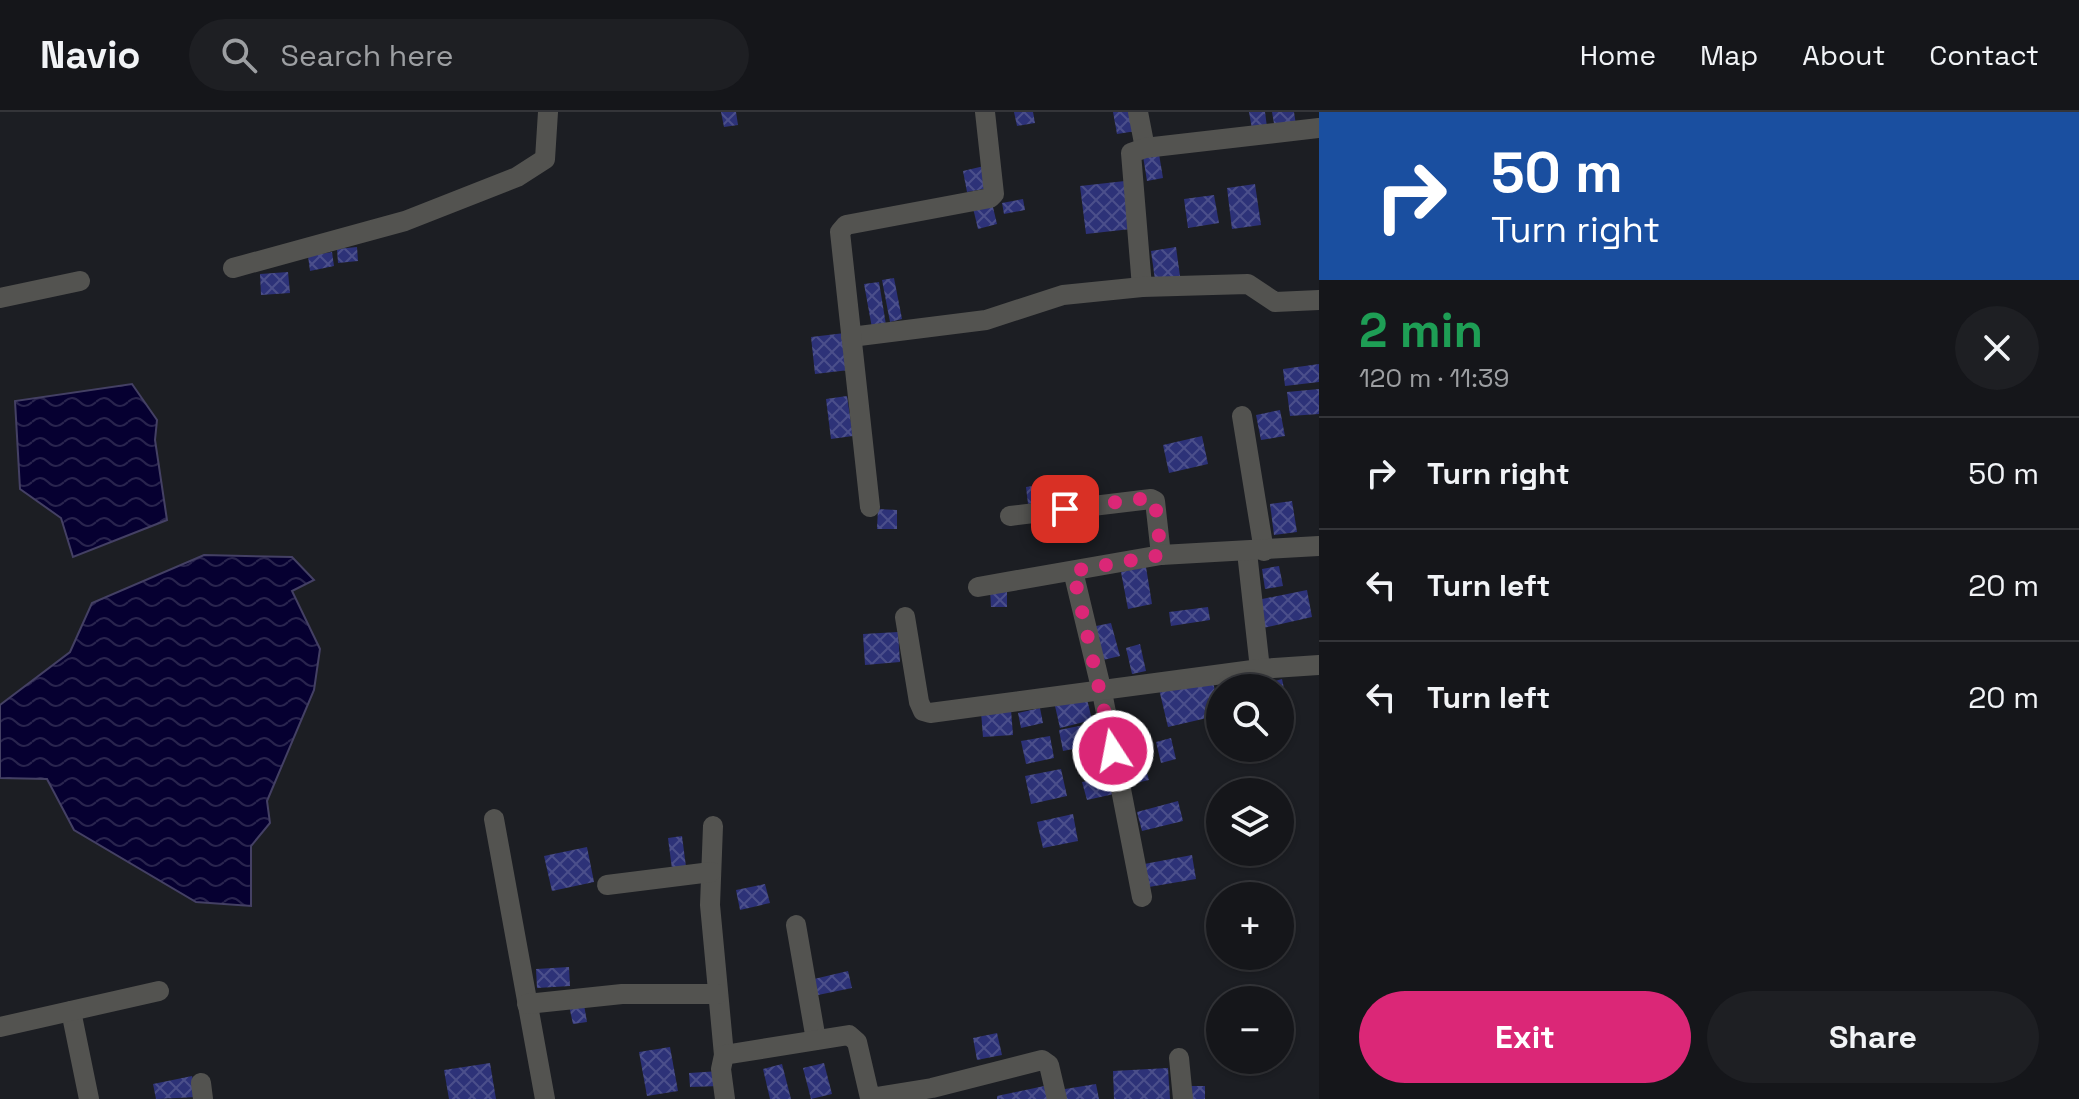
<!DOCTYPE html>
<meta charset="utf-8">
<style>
body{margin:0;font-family:"Space Grotesk",sans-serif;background:#1e1f23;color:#f1f3f6;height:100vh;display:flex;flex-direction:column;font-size:30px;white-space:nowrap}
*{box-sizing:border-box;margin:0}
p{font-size:26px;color:#9d9fa2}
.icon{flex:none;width:44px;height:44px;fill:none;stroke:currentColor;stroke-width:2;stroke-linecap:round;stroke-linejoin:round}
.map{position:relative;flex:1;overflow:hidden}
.drawer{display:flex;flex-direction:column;background:#15161a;width:760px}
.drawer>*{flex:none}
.top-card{background:#1a4fa0;color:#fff;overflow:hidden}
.buttons{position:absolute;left:1206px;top:562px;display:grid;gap:16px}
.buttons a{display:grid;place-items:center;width:88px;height:88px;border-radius:50%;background:#15161a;box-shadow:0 2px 6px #0004,0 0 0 2px #343539;font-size:40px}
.pin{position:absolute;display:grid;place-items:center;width:68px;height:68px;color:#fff;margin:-34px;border-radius:16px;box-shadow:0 4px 12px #0006}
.me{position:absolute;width:88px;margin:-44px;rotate:349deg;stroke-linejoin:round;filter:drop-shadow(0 0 6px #0008)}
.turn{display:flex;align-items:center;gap:28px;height:168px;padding:0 40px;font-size:36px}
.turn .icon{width:104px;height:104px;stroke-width:2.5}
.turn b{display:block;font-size:56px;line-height:68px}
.round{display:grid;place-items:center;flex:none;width:84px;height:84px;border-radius:42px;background:#1e1f23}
.overview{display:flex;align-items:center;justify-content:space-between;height:136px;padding:0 40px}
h1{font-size:48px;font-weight:600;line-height:60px;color:#1e9e55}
.action{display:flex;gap:16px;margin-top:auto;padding:16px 40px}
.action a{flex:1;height:92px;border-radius:48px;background:#db2777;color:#fff;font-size:32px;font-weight:600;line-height:92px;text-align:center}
.action a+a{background:#1e1f23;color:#f1f3f6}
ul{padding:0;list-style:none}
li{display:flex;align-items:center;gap:24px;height:112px;padding:0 40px;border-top:2px solid #343539}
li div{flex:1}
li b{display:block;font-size:30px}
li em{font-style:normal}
header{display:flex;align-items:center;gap:48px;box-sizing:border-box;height:112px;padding:0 40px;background:#15161a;border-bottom:2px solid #343539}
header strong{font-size:38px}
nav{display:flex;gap:44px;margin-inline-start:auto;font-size:28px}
.search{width:560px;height:72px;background:#1e1f23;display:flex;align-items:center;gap:20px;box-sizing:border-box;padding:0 28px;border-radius:44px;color:#9d9fa2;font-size:30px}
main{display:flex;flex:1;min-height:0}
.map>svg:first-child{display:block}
.water{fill:url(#water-waves);stroke:#444064;stroke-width:2}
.building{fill:url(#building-cross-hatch)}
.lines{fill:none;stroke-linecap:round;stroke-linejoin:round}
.street{stroke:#535350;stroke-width:20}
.route{stroke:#db2777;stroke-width:14;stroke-dasharray:0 25.2}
</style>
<header>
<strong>Navio</strong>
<div class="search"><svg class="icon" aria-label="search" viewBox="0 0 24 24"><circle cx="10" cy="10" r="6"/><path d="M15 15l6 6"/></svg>Search here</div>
<nav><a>Home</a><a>Map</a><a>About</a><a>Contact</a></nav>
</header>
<main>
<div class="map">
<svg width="1319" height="987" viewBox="0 0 1319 987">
<defs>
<pattern id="water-waves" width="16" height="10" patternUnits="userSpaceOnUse" patternTransform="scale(2)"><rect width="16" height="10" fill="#060031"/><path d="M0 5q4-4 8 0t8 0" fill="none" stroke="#29244e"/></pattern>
<pattern id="building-cross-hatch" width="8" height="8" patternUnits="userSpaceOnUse" patternTransform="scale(2)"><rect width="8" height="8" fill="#2d3278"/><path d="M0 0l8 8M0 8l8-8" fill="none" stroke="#4b4f8b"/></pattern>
</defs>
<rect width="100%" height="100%" fill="#1c1e23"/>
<g class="water">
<polygon points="132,272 157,308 155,328 167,408 73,445 61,406 20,377 15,289"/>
<polygon points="204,443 292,445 314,468 292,479 320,537 314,578 267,689 270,711 251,734 251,794 196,790 74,718 47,667 0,666 0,593 70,540 92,491"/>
</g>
<g class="building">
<polygon points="721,0 736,0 738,13 724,15"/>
<polygon points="1014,0 1033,0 1035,11 1017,14"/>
<polygon points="1113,0 1132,0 1136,19 1117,22"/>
<polygon points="1249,0 1265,0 1267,15 1252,17"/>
<polygon points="1272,0 1294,0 1296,13 1275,17"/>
<polygon points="1159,42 1163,66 1147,69 1143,44"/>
<polygon points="984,54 989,76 967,80 963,59"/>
<polygon points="1125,69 1131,117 1086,122 1080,74"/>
<polygon points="1255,72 1261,113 1232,117 1227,76"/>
<polygon points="1214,83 1219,111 1188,116 1184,87"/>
<polygon points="1023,87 1025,98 1004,102 1002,91"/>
<polygon points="992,91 997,112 978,117 973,96"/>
<polygon points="357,135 358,149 338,151 337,137"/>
<polygon points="1176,135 1180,164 1155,168 1151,139"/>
<polygon points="332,140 334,154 310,159 308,144"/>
<polygon points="288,160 290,181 261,183 260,162"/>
<polygon points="894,166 902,207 890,210 882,168"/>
<polygon points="879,170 886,213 872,216 864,172"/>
<polygon points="845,221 849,258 815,262 811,225"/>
<polygon points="1319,252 1319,270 1285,274 1283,257"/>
<polygon points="1319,277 1319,302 1290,304 1287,280"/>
<polygon points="847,284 853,324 831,327 826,287"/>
<polygon points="1280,298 1285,324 1261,328 1256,303"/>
<polygon points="1202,324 1208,352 1169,361 1163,333"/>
<polygon points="1080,363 1084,381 1060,385 1057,367"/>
<polygon points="1054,371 1057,388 1028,392 1026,375"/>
<polygon points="1292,389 1297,420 1274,423 1270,392"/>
<polygon points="878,397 897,398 897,417 877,417"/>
<polygon points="1056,406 1058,422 1038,425 1036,408"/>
<polygon points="1279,454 1283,474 1265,477 1262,457"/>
<polygon points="1146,455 1152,492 1128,497 1121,460"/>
<polygon points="990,477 1007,477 1007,495 991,495"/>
<polygon points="1307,478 1312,505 1263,516 1257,488"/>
<polygon points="1208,495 1210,508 1171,514 1169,500"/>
<polygon points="1111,511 1120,544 1099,549 1091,515"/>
<polygon points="898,520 900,550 865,553 863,522"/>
<polygon points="1140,532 1146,559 1132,562 1126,536"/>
<polygon points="1212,565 1220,603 1168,615 1159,577"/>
<polygon points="1282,567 1287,591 1280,593 1280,576 1250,576"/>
<polygon points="1087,587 1092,608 1060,616 1055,594"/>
<polygon points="1040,596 1043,611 1021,616 1018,601"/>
<polygon points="1011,598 1013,623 983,625 981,600"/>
<polygon points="1084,613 1088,634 1063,639 1059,618"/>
<polygon points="1050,624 1054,646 1026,652 1021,629"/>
<polygon points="1171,626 1176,647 1161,651 1156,630"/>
<polygon points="1145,654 1149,668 1123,674 1119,659"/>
<polygon points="1061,657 1067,684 1031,692 1025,664"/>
<polygon points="1110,664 1114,682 1087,688 1082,670"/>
<polygon points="1178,689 1183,709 1142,719 1137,700"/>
<polygon points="1073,702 1078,729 1043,736 1037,710"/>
<polygon points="682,724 686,755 672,757 668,726"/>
<polygon points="587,735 594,770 552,779 544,744"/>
<polygon points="1192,743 1196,767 1143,776 1139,753"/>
<polygon points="765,772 770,791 740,798 736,778"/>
<polygon points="569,855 570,874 537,876 536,857"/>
<polygon points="848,859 852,876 818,883 814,867"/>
<polygon points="583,887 587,910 573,912 568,889"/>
<polygon points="997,921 1002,943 977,948 973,926"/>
<polygon points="670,935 678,979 647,984 639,940"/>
<polygon points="490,951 496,987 449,987 444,958"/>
<polygon points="824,951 832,982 811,987 803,956"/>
<polygon points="782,952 791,987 770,987 763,957"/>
<polygon points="1168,956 1170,987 1114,987 1113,959"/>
<polygon points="720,959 721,974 690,975 689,961"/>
<polygon points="192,964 197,985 156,987 153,972"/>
<polygon points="1096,972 1099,987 1061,987 1059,978"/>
<polygon points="1049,973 1052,987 997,987 997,984"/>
<polygon points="1190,974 1205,974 1205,987 1189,987"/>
</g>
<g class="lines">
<g class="street">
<polyline points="1138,0 1145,36"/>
<polyline points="233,156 405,109 517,65 545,47 548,0"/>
<polyline points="1142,175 1131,41 1145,36 1319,16"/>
<polyline points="0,186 80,169"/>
<polyline points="851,225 986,208 1063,183 1142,175 1248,172 1275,190 1319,188"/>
<polyline points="1242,304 1264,439"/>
<polyline points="870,395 840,120 846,113 990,86 994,82 985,0"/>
<polyline points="1010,404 1151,387 1155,389 1161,443"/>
<polyline points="1247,440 1260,557"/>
<polyline points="1073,459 1102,580 1142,785"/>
<polyline points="978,475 1161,443 1319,434"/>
<polyline points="905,505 919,590 923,599 930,601 1260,557 1319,553"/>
<polyline points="494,707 545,987"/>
<polyline points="713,714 710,793 724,943"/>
<polyline points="607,773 711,760"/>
<polyline points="796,813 816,928"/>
<polyline points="527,892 622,882 718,882"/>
<polyline points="71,899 89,987"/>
<polyline points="0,915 159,879"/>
<polyline points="1179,946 1183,987"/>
<polyline points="201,971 203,987"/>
<polyline points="725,987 721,957 724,943 849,923 857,930 870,986 932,976 1042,948 1049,953 1057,987"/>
</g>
</g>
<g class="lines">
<polyline class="route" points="1065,397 1147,386 1155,389 1161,443 1073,459 1113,639"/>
</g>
</svg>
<div class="buttons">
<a><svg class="icon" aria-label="search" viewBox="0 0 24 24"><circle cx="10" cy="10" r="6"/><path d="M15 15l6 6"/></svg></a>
<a><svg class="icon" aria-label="layers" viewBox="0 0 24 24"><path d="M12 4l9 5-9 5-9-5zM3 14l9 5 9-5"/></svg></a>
<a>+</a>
<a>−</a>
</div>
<div class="pin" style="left:1065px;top:397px;background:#d93025"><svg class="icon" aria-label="arrive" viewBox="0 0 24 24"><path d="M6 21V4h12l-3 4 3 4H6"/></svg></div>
<svg class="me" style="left:1113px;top:639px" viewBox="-20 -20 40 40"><circle r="17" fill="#db2777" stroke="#fff" stroke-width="3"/><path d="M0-11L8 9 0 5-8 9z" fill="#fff"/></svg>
</div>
<section class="drawer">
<div class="top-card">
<div class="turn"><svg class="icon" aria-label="right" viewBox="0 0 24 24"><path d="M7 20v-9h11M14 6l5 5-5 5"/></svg><div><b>50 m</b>Turn right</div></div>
</div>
<div class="overview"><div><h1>2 min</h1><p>120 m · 11:39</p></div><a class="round"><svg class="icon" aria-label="close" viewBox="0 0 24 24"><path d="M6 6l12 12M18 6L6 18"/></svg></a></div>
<ul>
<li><svg class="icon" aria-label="right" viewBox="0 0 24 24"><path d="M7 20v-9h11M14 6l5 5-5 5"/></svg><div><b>Turn right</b></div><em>50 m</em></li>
<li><svg class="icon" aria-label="left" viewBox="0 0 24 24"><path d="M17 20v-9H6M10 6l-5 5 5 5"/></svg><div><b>Turn left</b></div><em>20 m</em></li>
<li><svg class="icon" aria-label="left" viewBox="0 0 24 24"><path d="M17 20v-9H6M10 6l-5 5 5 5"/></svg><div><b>Turn left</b></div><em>20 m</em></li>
</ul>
<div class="action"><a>Exit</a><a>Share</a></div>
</section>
</main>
